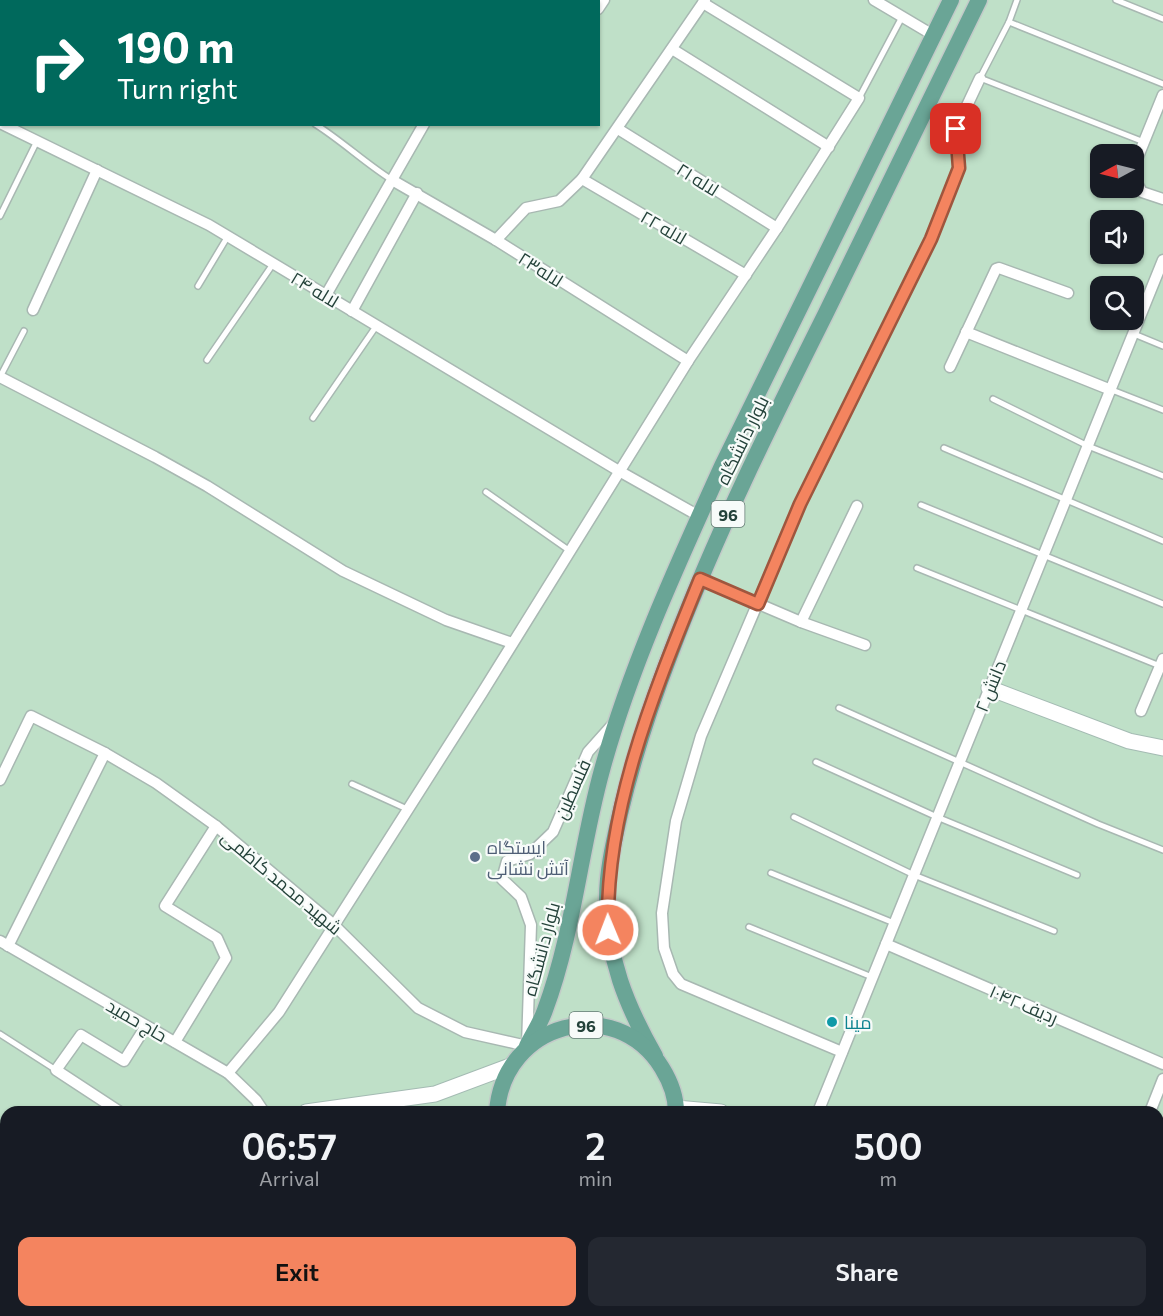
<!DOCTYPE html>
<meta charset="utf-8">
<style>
body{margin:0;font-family:Commissioner,Cairo,sans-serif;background:#242831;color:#f1f3f6;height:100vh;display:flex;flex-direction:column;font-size:22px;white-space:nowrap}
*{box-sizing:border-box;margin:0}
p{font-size:20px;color:#9ea1a6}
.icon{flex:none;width:33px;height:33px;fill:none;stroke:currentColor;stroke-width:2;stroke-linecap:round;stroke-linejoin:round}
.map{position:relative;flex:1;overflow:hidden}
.details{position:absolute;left:0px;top:1106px;width:1164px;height:212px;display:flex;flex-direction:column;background:#171b24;border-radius:18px 18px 0 0;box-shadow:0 2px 4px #0004}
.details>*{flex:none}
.hud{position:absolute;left:0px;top:0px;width:600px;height:126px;box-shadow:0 2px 4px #0004;background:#00695c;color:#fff;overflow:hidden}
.needle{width:39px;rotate:263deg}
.fabs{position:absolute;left:1090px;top:144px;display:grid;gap:12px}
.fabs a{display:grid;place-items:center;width:54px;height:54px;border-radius:12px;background:#171b24;box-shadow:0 2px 4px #0004;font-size:30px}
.pin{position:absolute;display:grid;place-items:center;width:51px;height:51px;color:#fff;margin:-26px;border-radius:12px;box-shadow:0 3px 9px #0006}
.me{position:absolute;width:66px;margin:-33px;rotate:359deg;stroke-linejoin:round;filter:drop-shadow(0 0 4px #0008)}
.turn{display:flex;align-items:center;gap:21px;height:126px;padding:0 18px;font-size:27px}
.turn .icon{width:78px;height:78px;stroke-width:2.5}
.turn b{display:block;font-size:42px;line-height:51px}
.eta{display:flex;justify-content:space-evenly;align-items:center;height:102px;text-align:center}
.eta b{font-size:36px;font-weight:600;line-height:42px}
.cta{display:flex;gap:12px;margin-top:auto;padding:12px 18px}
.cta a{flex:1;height:69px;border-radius:12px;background:#f4845f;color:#111;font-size:24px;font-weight:600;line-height:69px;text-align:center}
.cta a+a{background:#242831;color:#f1f3f6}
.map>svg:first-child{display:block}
.green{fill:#bfe0c8;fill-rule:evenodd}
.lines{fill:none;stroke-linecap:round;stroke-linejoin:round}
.lane-casing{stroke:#a8b8b2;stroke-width:8}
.street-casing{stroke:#a8b8b2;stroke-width:13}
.secondary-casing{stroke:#a4bbb3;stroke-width:17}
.primary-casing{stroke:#c2cac8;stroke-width:19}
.lane{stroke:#fff;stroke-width:5}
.street{stroke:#fff;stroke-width:10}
.secondary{stroke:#fff;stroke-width:15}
.primary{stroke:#6aa596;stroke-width:16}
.route-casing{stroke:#9f563e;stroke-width:15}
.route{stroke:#f4845f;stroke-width:10}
.service-dot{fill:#5c6f8a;stroke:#f7fbf9;stroke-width:2}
.culture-dot{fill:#0f9aa8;stroke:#f7fbf9;stroke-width:2}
.labels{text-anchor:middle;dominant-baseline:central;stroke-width:4.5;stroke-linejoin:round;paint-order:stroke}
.shield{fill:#f7fbf9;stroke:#637a73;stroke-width:1.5}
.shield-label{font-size:16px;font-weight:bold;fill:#24423a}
.street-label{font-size:18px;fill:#24423a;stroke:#f7fbf9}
.service-label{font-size:18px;fill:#4e5e75;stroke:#f7fbf9;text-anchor:start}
.culture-label{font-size:18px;fill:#0d838f;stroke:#f7fbf9;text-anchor:start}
</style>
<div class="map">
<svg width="1163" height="1316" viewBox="0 0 1163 1316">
<rect width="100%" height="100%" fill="#e6efeb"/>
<path class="green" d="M0,0h1163v1316h-1163zM2,2h596v122h-596zM1101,154h33v34h-33zM1101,220h33v34h-33zM1101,286h33v34h-33zM6,1112h1152v199h-1152z"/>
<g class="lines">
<g class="lane-casing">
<g id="lane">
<polyline points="1017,0 1009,22 980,78 1144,142"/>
<polyline points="1116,0 1163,19"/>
<polyline points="1009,22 1163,84"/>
<polyline points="859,98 902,17"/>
<path d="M315,124c27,17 50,39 77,56"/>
<polyline points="0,216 37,141"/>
<polyline points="198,286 228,236"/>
<polyline points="1134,334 1163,346"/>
<polyline points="207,360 273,264"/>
<polyline points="0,377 24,331"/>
<polyline points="1112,390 1163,410"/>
<polyline points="993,399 1088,446 1163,476"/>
<polyline points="313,418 377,325"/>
<polyline points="944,448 1163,541"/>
<polyline points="486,492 570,551"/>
<polyline points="921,505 1163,604"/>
<polyline points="917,568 1160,666"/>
<polyline points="839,708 1098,824 1163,850"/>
<polyline points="816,762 937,817 1077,875"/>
<polyline points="352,784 407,809"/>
<polyline points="794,817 914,875 1054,931"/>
<polyline points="771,873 894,923"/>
<polyline points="749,927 872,977"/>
<polyline points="0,1034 56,1070"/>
<polyline points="1158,1142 1163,1144"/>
<polyline points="513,1311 515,1316"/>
<polyline points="820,1311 822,1316"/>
<polyline points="875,1311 877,1316"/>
<polyline points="988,1311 990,1316"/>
<polyline points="1027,1311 1029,1316"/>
<polyline points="330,1316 331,1311"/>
</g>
</g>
<g class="street-casing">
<g id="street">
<polyline points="874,0 933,35"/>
<polyline points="495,2 496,0"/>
<polyline points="598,9 604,0"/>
<polyline points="672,49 829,147"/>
<polyline points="1163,95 1135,164 1135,180 1142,192 1163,199"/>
<polyline points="2,124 209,225 619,471 699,516"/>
<polyline points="618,129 777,228"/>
<polyline points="582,179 746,275"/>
<polyline points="392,180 496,240 688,361"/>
<polyline points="496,240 526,208 559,201 582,179 705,0"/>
<polyline points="326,295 424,124"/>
<polyline points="33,310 97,170"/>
<polyline points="352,311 417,193"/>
<polyline points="966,332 1111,390"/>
<polyline points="950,367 996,269 999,268 1068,293"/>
<polyline points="0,377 155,457 207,486 343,571 446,620 512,643"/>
<polyline points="700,579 801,622 865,645"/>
<polyline points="801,622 857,506"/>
<polyline points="1141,711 1163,659"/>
<polyline points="0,780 31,716 105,753 156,783 216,826 333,924 418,1008 465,1032 527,1046 531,925 521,897 502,879 507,861 530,854 553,832 588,752 613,724"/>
<polyline points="0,941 228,1073 256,1100 264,1112"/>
<polyline points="886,944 1163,1064"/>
<polyline points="8,946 105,753"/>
<polyline points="175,1042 226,958 217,938 165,906 216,826"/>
<polyline points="842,1052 681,984 673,974 664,948 662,913 676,821 701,736 800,504 931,239 959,168 956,129 980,78"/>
<polyline points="228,1073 279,1012 482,693 688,361 777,228 859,98 703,3"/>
<polyline points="120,1112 56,1070 81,1035 124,1061 146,1026"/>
<polyline points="818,1112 1163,260"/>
<polyline points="1150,1112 1163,1079"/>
<polyline points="0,1140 6,1144"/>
</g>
</g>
<g class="secondary-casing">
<g id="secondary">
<polyline points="989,688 1129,741 1163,748"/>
<polyline points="676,1108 721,1112"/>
<polyline points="306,1112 435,1094 510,1066"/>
<polyline points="1158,1281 1163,1283"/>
<polyline points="91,1316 95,1311"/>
<polyline points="127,1316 130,1311"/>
</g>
</g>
<g class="primary-casing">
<g id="primary">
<path d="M527,1046c6,-12 14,-24 18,-36 29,-78 35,-161 57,-240 28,-103 76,-207 120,-304l229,-466"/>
<path d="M655,1056c-29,-51 -48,-98 -48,-157 0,-29 7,-58 13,-85 13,-55 30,-107 50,-159 44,-117 99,-228 155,-340 51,-105 103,-210 154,-315"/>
<path d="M497,1112c6,-89 118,-120 165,-44 8,13 14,29 14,44"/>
<polyline points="611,1311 613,1316"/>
<polyline points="640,1311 641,1316"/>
</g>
</g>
<use href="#lane" class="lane"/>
<use href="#street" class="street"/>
<use href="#secondary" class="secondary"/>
<use href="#primary" class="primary"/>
</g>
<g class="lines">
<g class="route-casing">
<path id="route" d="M608,930c-3,-122 47,-240 92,-351l58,25 42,-100 131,-265 28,-71 -3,-39"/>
</g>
<use href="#route" class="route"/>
</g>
<circle class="service-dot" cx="475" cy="857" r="6"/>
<circle class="culture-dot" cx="832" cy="1022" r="6"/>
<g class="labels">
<g class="shield">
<rect x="711.5" y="501" width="33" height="26" rx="4.5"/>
<rect x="569.5" y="1012" width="33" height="26" rx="4.5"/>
</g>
<g class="shield-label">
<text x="728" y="514">96</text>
<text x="586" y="1025">96</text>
</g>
<g class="street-label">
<text transform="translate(698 179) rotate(32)">لاله ۲۱</text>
<text transform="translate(664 227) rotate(30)">لاله ۲۲</text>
<text transform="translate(541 269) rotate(32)">لاله۲۳</text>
<text transform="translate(315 289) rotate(31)">لاله ۲۴</text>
<text transform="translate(742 440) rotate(-64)">بلوار دانشگاه</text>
<text transform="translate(990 686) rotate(-68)">دانش ۲</text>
<text transform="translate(572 789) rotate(-66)">فلسطین</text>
<text transform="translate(282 882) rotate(40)">شهید محمد کاظمی</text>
<text transform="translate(541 949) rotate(-75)">بلوار دانشگاه</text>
<text transform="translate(1024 1004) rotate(23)">ردیف ۱۰۴۲</text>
<text transform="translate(137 1020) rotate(30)">حاج حمید</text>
</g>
<g class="service-label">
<text x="487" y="847">ایستگاه<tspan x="487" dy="21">آتش نشانی</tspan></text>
</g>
<g class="culture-label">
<text x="844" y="1022">مینا</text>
</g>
</g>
</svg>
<div class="fabs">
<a><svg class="needle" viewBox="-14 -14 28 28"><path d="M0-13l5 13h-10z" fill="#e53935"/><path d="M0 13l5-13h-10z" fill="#9ea1a6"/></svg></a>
<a><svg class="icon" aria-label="sound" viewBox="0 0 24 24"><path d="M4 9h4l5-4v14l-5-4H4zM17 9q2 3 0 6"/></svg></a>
<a><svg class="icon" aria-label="search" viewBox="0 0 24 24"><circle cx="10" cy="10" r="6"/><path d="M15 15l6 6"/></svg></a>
</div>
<div class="pin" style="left:956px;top:129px;background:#d93025"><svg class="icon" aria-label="arrive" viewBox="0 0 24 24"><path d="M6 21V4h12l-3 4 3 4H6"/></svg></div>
<svg class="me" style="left:608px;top:930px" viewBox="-20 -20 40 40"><circle r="17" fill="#f4845f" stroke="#fff" stroke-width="3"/><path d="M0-11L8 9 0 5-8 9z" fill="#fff"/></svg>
<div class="hud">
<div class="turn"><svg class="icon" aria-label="right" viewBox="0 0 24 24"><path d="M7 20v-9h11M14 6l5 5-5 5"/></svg><div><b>190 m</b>Turn right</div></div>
</div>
<section class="details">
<div class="eta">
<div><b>06:57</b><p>Arrival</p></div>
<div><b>2</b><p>min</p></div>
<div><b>500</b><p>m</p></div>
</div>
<div class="cta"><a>Exit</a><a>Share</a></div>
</section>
</div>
